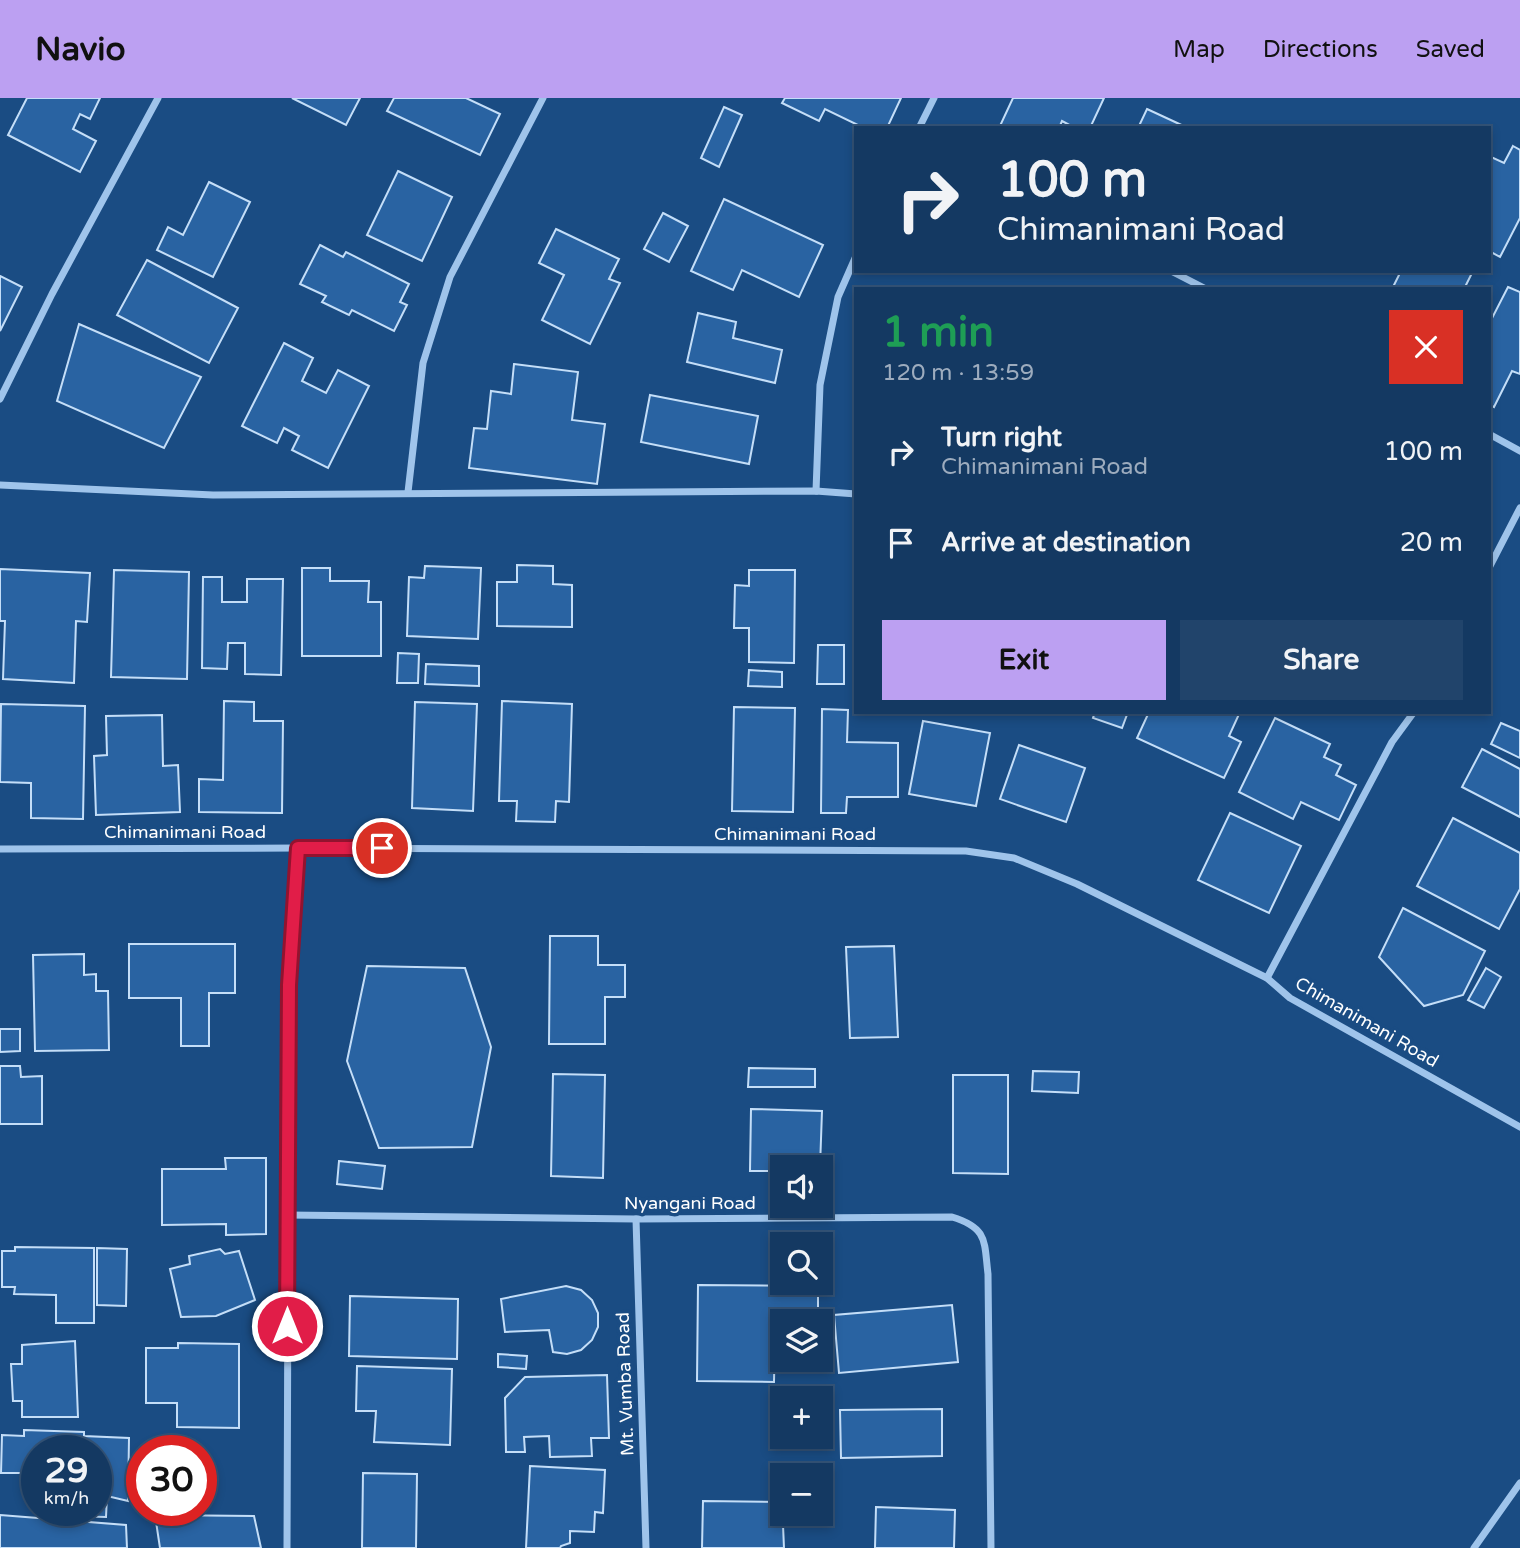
<!DOCTYPE html>
<meta charset="utf-8">
<style>
body{margin:0;font-family:"Varela Round",sans-serif;background:#21446b;color:#f1f3f6;height:100vh;display:flex;flex-direction:column;font-size:26px;white-space:nowrap}
*{box-sizing:border-box;margin:0}
p{font-size:23px;color:#9dacbe}
.icon{flex:none;width:38px;height:38px;fill:none;stroke:currentColor;stroke-width:2;stroke-linecap:round;stroke-linejoin:round}
.map{position:relative;flex:1;overflow:hidden}
.drawer{position:absolute;left:854px;top:189px;width:637px;height:427px;display:flex;flex-direction:column;background:#143962;border-radius:0px;box-shadow:0 4px 10px #0003,0 0 0 2px #335377}
.drawer>*{flex:none}
.hud{position:absolute;left:854px;top:28px;width:637px;height:147px;border-radius:0px;box-shadow:0 4px 10px #0003,0 0 0 2px #335377;background:#143962;color:#f1f3f6;overflow:hidden}
.fabs{position:absolute;left:770px;top:1057px;display:grid;gap:14px}
.fabs a{display:grid;place-items:center;width:63px;height:63px;border-radius:0px;background:#143962;box-shadow:0 4px 10px #0003,0 0 0 2px #335377;font-size:35px}
.speed{position:absolute;left:21px;top:1337px;display:flex;gap:14px;font-size:35px;font-weight:700;text-align:center}
.speed>*{display:grid;place-content:center;width:91px;height:91px;border-radius:50%;background:#143962;box-shadow:0 4px 10px #0003,0 0 0 2px #335377;line-height:1}
.speed small{font-size:18px;font-weight:400}
.speed .limit{border:10px solid #d22;background:#fff;color:#111}
.pin{position:absolute;display:grid;place-items:center;width:60px;height:60px;color:#fff;margin:-30px;border:4px solid #fff;border-radius:50%;box-shadow:0 2px 7px #0007}
.me{position:absolute;width:77px;margin:-38px;rotate:0deg;stroke-linejoin:round;filter:drop-shadow(0 0 5px #0008)}
.turn{display:flex;align-items:center;gap:24px;height:147px;padding:0 28px;font-size:32px}
.turn .icon{width:91px;height:91px;stroke-width:2.5}
.turn b{display:block;font-size:49px;line-height:60px}
.round{display:grid;place-items:center;flex:none;width:74px;height:74px;border-radius:0px;background:#21446b}
.headline{display:flex;align-items:center;justify-content:space-between;height:119px;padding:0 28px}
h1{font-size:42px;font-weight:700;line-height:52px;color:#1e9e55}
.primary-button{display:flex;gap:14px;margin-top:auto;padding:14px 28px}
.primary-button a{flex:1;height:80px;border-radius:0px;background:#bca0f2;color:#111;font-size:28px;font-weight:700;line-height:80px;text-align:center}
.primary-button a+a{background:#21446b;color:#f1f3f6}
ul{padding:0;list-style:none}
li{display:flex;align-items:center;gap:21px;height:91px;padding:0 28px}
li div{flex:1}
li b{display:block;font-size:26px}
li em{font-style:normal}
header{display:flex;align-items:center;gap:42px;box-sizing:border-box;height:98px;padding:0 35px;background:#bca0f2;color:#111}
header strong{font-size:33px}
nav{display:flex;gap:38px;margin-inline-start:auto;font-size:24px}
.map>svg:first-child{display:block}
.building{fill:#2963a2;stroke:#c4def8;stroke-width:2}
.lines{fill:none;stroke-linecap:round;stroke-linejoin:round}
.minor{stroke:#9fc4eb;stroke-width:7}
.route-casing{stroke:#92132f;stroke-width:18}
.route{stroke:#e11d48;stroke-width:12}
.labels{text-anchor:middle;dominant-baseline:central;stroke-width:7;stroke-linejoin:round;paint-order:stroke}
.street-label{font-size:18px;fill:#fff;stroke:#1a4c83}
</style>
<header>
<strong>Navio</strong>
<nav><a>Map</a><a>Directions</a><a>Saved</a></nav>
</header>
<div class="map">
<svg width="1520" height="1450" viewBox="0 0 1520 1450">
<rect width="100%" height="100%" fill="#1a4c83"/>
<g class="building">
<polygon points="27,0 100,0 90,21 80,16 73,31 96,43 80,74 8,37"/>
<polygon points="292,0 360,0 346,27"/>
<polygon points="394,0 466,0 500,16 480,57 387,13"/>
<polygon points="785,0 901,0 887,30 864,30 825,11 819,23 782,5"/>
<polygon points="1013,0 1104,0 1090,30 1075,30 1062,23 1059,30 999,30"/>
<polygon points="724,9 742,17 719,69 701,60"/>
<polygon points="1147,11 1188,30 1138,30"/>
<polygon points="1513,48 1520,52 1520,120 1500,159 1489,153 1489,58 1504,65"/>
<polygon points="398,73 452,99 422,163 367,137"/>
<polygon points="209,84 250,104 213,179 157,152 168,129 183,137"/>
<polygon points="724,101 823,147 799,199 742,172 733,192 691,173"/>
<polygon points="663,115 688,128 669,164 644,151"/>
<polygon points="556,131 619,161 609,181 620,185 590,246 542,222 564,177 539,165"/>
<polygon points="320,147 343,159 346,154 409,186 400,204 407,207 394,233 352,212 349,217 322,204 326,198 300,186"/>
<polygon points="147,162 238,210 209,265 117,217"/>
<polygon points="1401,173 1473,173 1464,191 1392,191"/>
<polygon points="0,178 22,189 0,233"/>
<polygon points="1508,189 1520,194 1520,276 1512,273 1494,309 1489,306 1489,226"/>
<polygon points="698,215 736,224 733,240 782,252 775,285 687,264"/>
<polygon points="79,226 201,279 164,350 57,303"/>
<polygon points="284,245 313,260 302,283 326,295 338,272 369,288 328,370 292,352 299,338 284,330 277,345 242,328"/>
<polygon points="514,266 578,274 572,322 605,326 597,386 469,370 474,330 487,331 491,293 511,296"/>
<polygon points="650,297 758,318 749,366 641,344"/>
<polygon points="517,467 553,468 553,486 572,487 572,529 497,528 497,484 517,484"/>
<polygon points="425,468 481,470 478,541 407,538 409,479 424,480"/>
<polygon points="302,470 330,470 330,483 369,483 368,504 381,504 381,558 302,558"/>
<polygon points="0,471 90,475 87,524 76,523 74,585 3,581 5,523 0,523"/>
<polygon points="114,472 189,474 187,581 111,579"/>
<polygon points="749,472 795,472 794,565 749,564 749,530 734,530 735,487 749,488"/>
<polygon points="203,479 222,479 222,504 247,504 247,481 283,481 281,577 245,576 245,545 228,545 227,571 202,570"/>
<polygon points="818,547 844,547 844,586 817,586"/>
<polygon points="398,555 419,556 418,585 397,585"/>
<polygon points="426,566 479,568 479,588 425,586"/>
<polygon points="749,572 782,574 782,589 748,588"/>
<polygon points="224,603 254,604 254,623 283,623 282,715 199,714 199,681 223,682"/>
<polygon points="502,603 572,606 569,704 556,703 555,724 516,723 517,703 499,703"/>
<polygon points="415,604 477,606 473,713 412,710"/>
<polygon points="1,606 85,608 83,721 31,720 31,685 0,684"/>
<polygon points="734,609 795,610 793,714 732,713"/>
<polygon points="822,611 848,612 847,644 898,645 898,699 847,699 846,715 821,715"/>
<polygon points="1095,614 1128,614 1122,630 1093,620"/>
<polygon points="1149,614 1240,614 1229,638 1241,644 1224,680 1137,640"/>
<polygon points="162,617 163,668 178,667 180,714 96,717 94,658 107,657 106,618"/>
<polygon points="1275,620 1330,646 1324,659 1341,667 1336,677 1356,687 1339,722 1301,704 1293,721 1239,694"/>
<polygon points="923,623 990,635 976,708 909,696"/>
<polygon points="1501,625 1520,633 1520,660 1491,646"/>
<polygon points="1019,647 1085,670 1066,724 1000,701"/>
<polygon points="1482,651 1520,671 1520,719 1462,689"/>
<polygon points="1230,715 1301,748 1269,815 1198,782"/>
<polygon points="1453,720 1520,755 1520,791 1499,831 1417,788"/>
<polygon points="1403,810 1485,853 1463,897 1424,908 1379,859"/>
<polygon points="550,838 598,838 598,867 625,867 625,899 605,899 605,946 549,946"/>
<polygon points="129,846 235,846 235,895 209,895 209,948 181,948 181,900 129,900"/>
<polygon points="894,848 898,939 850,940 846,849"/>
<polygon points="84,856 84,877 96,876 96,893 108,893 109,952 35,953 33,857"/>
<polygon points="367,868 465,870 491,949 472,1049 379,1050 347,963"/>
<polygon points="1486,870 1501,879 1484,910 1468,902"/>
<polygon points="0,931 20,931 20,953 0,954"/>
<polygon points="0,968 20,968 21,979 42,978 42,1026 0,1026"/>
<polygon points="749,970 815,971 815,989 748,989"/>
<polygon points="1033,973 1079,974 1078,995 1032,993"/>
<polygon points="553,976 605,977 603,1080 551,1078"/>
<polygon points="953,977 1008,977 1008,1076 953,1075"/>
<polygon points="751,1011 822,1013 820,1069 782,1069 782,1073 750,1073"/>
<polygon points="225,1060 266,1060 266,1136 226,1137 226,1126 162,1127 162,1071 226,1071"/>
<polygon points="339,1063 385,1068 382,1091 337,1086"/>
<polygon points="15,1149 94,1150 94,1225 56,1225 56,1197 14,1196 15,1189 2,1189 2,1153 15,1153"/>
<polygon points="97,1150 127,1151 126,1208 97,1207"/>
<polygon points="220,1151 225,1156 239,1153 255,1202 216,1218 181,1219 170,1171 190,1166 189,1158"/>
<polygon points="698,1187 818,1188 818,1223 782,1223 782,1236 775,1236 774,1284 697,1283"/>
<polygon points="566,1188 581,1192 592,1202 598,1215 598,1229 592,1242 581,1252 567,1256 553,1254 549,1232 505,1234 501,1201"/>
<polygon points="350,1198 458,1201 457,1261 349,1258"/>
<polygon points="952,1207 958,1264 839,1275 834,1217"/>
<polygon points="75,1243 78,1319 22,1319 22,1303 13,1303 11,1266 22,1266 22,1247"/>
<polygon points="178,1245 239,1246 239,1330 177,1329 177,1305 146,1305 146,1250 178,1250"/>
<polygon points="498,1256 527,1258 526,1271 498,1269"/>
<polygon points="357,1268 452,1271 450,1347 374,1344 376,1313 356,1313"/>
<polygon points="607,1277 609,1340 591,1340 592,1358 550,1359 549,1338 524,1339 525,1354 506,1354 505,1300 525,1279"/>
<polygon points="942,1311 942,1358 841,1360 840,1312"/>
<polygon points="24,1332 84,1334 84,1338 129,1340 128,1403 107,1398 106,1419 68,1418 68,1412 96,1412 96,1353 37,1353 37,1391 22,1390 23,1375 1,1375 2,1337 24,1338"/>
<polygon points="530,1368 605,1372 603,1415 595,1414 594,1434 570,1433 570,1445 561,1448 560,1450 526,1450"/>
<polygon points="363,1375 417,1376 416,1450 362,1450"/>
<polygon points="703,1403 782,1404 784,1450 702,1450"/>
<polygon points="876,1409 955,1412 954,1450 875,1450"/>
<polygon points="0,1417 126,1427 127,1450 0,1450"/>
<polygon points="155,1417 254,1418 261,1450 160,1450"/>
</g>
<g class="lines">
<g class="minor">
<polyline points="919,30 934,0"/>
<polyline points="1171,173 1206,191"/>
<polyline points="0,301 52,196 158,0"/>
<polyline points="1489,336 1520,353"/>
<polyline points="0,387 213,397 816,393 856,396"/>
<polyline points="816,393 820,287 838,199 856,158"/>
<polyline points="408,394 423,265 450,179 543,0"/>
<polyline points="1489,470 1520,410"/>
<polyline points="0,751 298,750 966,753 1014,760 1077,786 1267,880 1290,900 1520,1029"/>
<polyline points="1267,880 1392,644 1414,614"/>
<path d="M287,1117l349,4 316,-2c36,11 32,24 36,57l3,274"/>
<polyline points="636,1121 646,1450"/>
<polyline points="287,1450 289,887 298,750"/>
<polyline points="1474,1450 1520,1385"/>
</g>
</g>
<g class="lines">
<g class="route-casing">
<polyline id="route" points="287,1228 289,887 298,750 382,750"/>
</g>
<use href="#route" class="route"/>
</g>
<g class="labels">
<g class="street-label">
<text x="185" y="734">Chimanimani Road</text>
<text x="795" y="736">Chimanimani Road</text>
<text transform="translate(1367 924) rotate(30)">Chimanimani Road</text>
<text x="690" y="1105">Nyangani Road</text>
<text transform="translate(625 1286) rotate(-92)">Mt. Vumba Road</text>
</g>
</g>
</svg>
<div class="fabs">
<a><svg class="icon" aria-label="sound" viewBox="0 0 24 24"><path d="M4 9h4l5-4v14l-5-4H4zM17 9q2 3 0 6"/></svg></a>
<a><svg class="icon" aria-label="search" viewBox="0 0 24 24"><circle cx="10" cy="10" r="6"/><path d="M15 15l6 6"/></svg></a>
<a><svg class="icon" aria-label="layers" viewBox="0 0 24 24"><path d="M12 4l9 5-9 5-9-5zM3 14l9 5 9-5"/></svg></a>
<a>+</a>
<a>−</a>
</div>
<div class="speed"><div>29<small>km/h</small></div><div class="limit">30</div></div>
<div class="pin" style="left:382px;top:750px;background:#d93025"><svg class="icon" aria-label="arrive" viewBox="0 0 24 24"><path d="M6 21V4h12l-3 4 3 4H6"/></svg></div>
<svg class="me" style="left:287px;top:1228px" viewBox="-20 -20 40 40"><circle r="17" fill="#e11d48" stroke="#fff" stroke-width="3"/><path d="M0-11L8 9 0 5-8 9z" fill="#fff"/></svg>
<div class="hud">
<div class="turn"><svg class="icon" aria-label="right" viewBox="0 0 24 24"><path d="M7 20v-9h11M14 6l5 5-5 5"/></svg><div><b>100 m</b>Chimanimani Road</div></div>
</div>
<section class="drawer">
<div class="headline"><div><h1>1 min</h1><p>120 m · 13:59</p></div><a class="round" style="background:#d93025;color:#fff"><svg class="icon" aria-label="close" viewBox="0 0 24 24"><path d="M6 6l12 12M18 6L6 18"/></svg></a></div>
<ul>
<li><svg class="icon" aria-label="right" viewBox="0 0 24 24"><path d="M7 20v-9h11M14 6l5 5-5 5"/></svg><div><b>Turn right</b><p>Chimanimani Road</p></div><em>100 m</em></li>
<li><svg class="icon" aria-label="arrive" viewBox="0 0 24 24"><path d="M6 21V4h12l-3 4 3 4H6"/></svg><div><b>Arrive at destination</b></div><em>20 m</em></li>
</ul>
<div class="primary-button"><a>Exit</a><a>Share</a></div>
</section>
</div>
